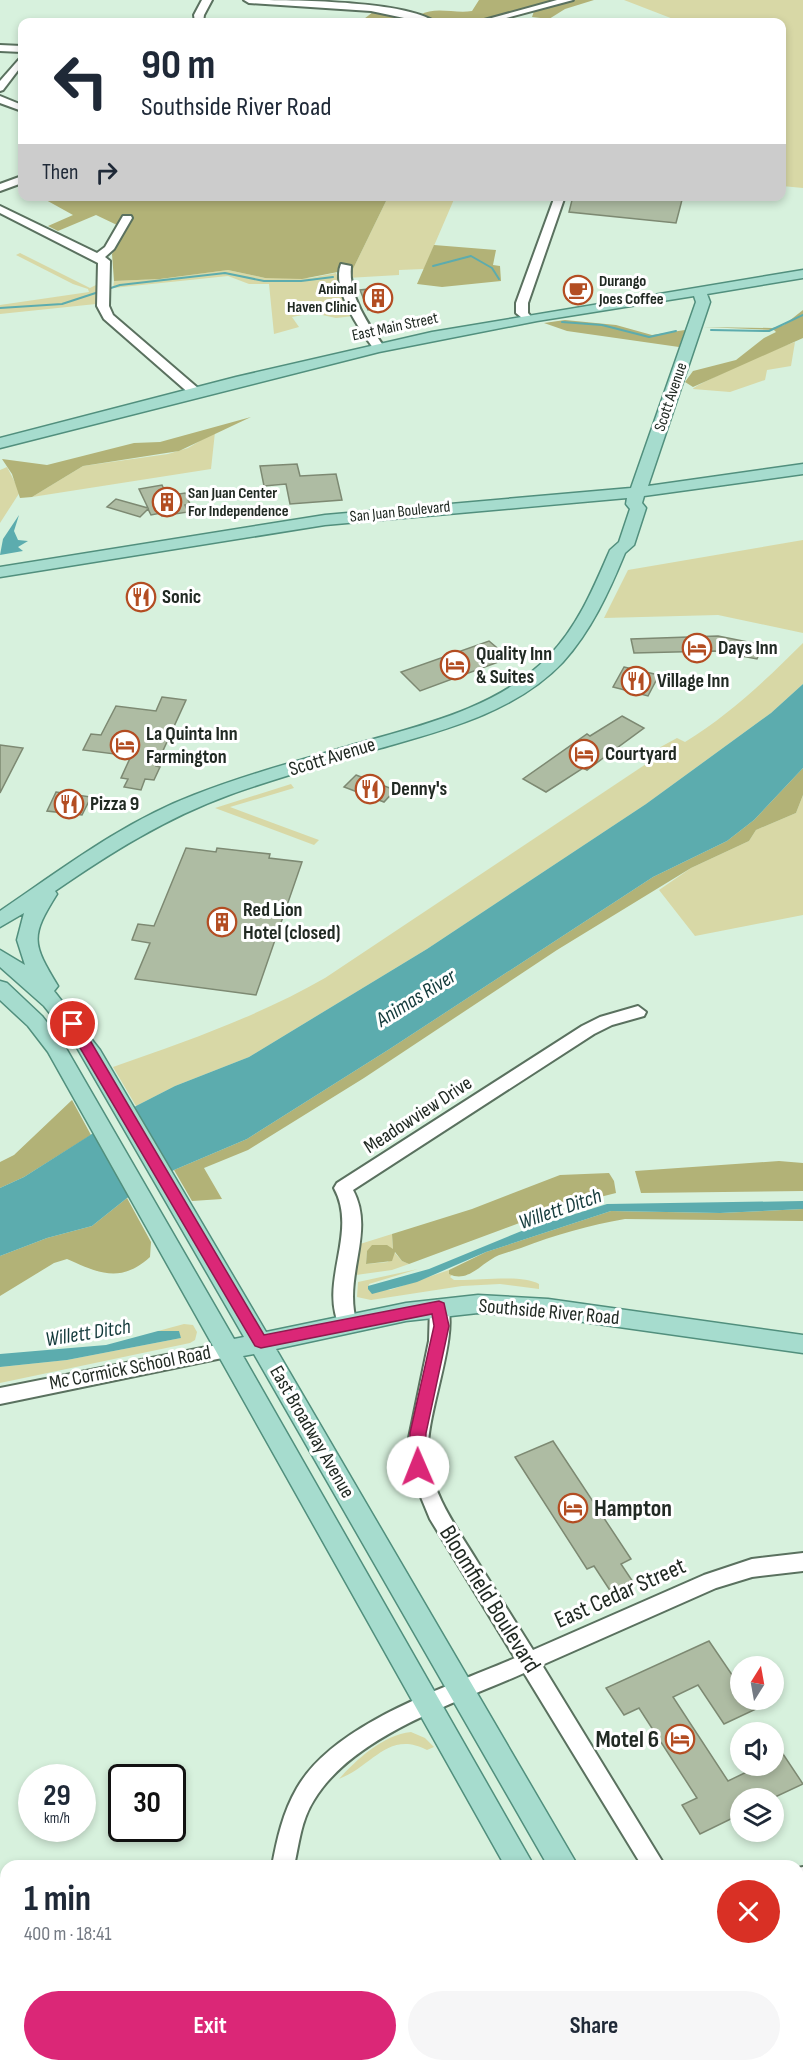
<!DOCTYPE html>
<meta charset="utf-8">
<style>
body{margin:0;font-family:"Sofia Sans Condensed",sans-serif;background:#f6f6f7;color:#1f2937;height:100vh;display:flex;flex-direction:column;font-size:22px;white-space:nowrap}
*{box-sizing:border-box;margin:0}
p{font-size:20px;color:#747a83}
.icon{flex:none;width:33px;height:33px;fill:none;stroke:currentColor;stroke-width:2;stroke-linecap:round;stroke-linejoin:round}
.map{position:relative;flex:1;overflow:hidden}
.sheet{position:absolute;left:0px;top:1860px;width:804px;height:212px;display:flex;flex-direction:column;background:#fff;border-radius:18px 18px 0 0;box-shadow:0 3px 9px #0003}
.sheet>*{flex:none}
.banner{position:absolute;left:18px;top:18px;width:768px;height:183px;border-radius:12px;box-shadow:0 3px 9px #0003;background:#fff;color:#1f2937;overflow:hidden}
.needle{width:39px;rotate:11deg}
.buttons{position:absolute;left:730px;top:1656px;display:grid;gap:12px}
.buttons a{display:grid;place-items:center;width:54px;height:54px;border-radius:50%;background:#fff;box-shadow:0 3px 9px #0003;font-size:30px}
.speed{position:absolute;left:18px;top:1764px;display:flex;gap:12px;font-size:30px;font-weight:700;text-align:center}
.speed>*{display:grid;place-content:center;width:78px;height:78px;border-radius:50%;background:#fff;box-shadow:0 3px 9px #0003;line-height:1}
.speed small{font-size:15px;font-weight:400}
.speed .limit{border:3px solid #111;border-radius:9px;background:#fff;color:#111}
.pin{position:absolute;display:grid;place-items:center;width:51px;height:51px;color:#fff;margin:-26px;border:3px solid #fff;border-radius:50%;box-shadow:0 2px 6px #0007}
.me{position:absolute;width:66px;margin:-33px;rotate:359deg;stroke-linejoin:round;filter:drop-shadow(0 0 4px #0008)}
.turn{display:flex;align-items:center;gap:21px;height:126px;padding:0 24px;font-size:27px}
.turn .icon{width:78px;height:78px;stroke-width:2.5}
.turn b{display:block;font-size:42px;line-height:51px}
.then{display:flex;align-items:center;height:57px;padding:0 24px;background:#0003;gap:12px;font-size:22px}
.round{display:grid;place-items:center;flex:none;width:63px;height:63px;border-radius:32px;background:#f6f6f7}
.summary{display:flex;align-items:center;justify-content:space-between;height:102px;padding:0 24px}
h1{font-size:36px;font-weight:700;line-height:45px}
.primary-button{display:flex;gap:12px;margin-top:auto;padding:12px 24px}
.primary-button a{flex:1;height:69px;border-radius:36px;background:#db2777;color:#fff;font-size:24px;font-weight:700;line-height:69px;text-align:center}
.primary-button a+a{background:#f6f6f7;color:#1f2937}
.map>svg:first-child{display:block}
.green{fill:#d8d8a6}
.forest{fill:#b2b277}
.water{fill:#5cacae}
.pier{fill:#d7f1dd}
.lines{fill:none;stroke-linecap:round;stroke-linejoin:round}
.stream{stroke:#5cacae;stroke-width:2}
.building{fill:#aebca3;stroke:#7d8972;stroke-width:1.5}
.minor-casing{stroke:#5a715f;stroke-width:4}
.major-casing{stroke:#518f7d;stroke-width:3}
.minor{fill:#fff;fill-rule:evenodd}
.major{fill:#a6dcce;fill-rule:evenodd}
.route{fill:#db2777;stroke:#8e194d;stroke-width:1.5}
.labels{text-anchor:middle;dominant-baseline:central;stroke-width:6;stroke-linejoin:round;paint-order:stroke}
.far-poi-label{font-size:16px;font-weight:bold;fill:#212a23;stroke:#fff;text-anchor:start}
.far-street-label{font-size:16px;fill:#212a23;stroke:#fff}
.poi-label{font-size:20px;font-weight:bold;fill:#212a23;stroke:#fff;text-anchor:start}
.street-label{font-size:20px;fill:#212a23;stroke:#fff}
.water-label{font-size:21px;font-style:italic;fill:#12393a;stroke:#fff}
.near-poi-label{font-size:24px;font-weight:bold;fill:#212a23;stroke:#fff;text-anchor:start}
.near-street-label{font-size:24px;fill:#212a23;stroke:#fff}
</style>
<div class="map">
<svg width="803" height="2071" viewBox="0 0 803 2071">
<rect width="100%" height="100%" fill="#d7f1dd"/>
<g class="green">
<polygon points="624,0 803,0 803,188 782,186 782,22 681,22"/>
<polygon points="388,197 455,197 424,269 399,270 399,275 347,278 347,271 353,269"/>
<polygon points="20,253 90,288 98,284 96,304 0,314 0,305 89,292 88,289 73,284 16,255"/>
<polygon points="228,270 265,278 310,278 336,273 354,316 336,318 313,313 292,317 299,327 274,334 269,284 249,284 228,276 113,288 114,281 160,279"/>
<path d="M795,342l-4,24 -24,4 -2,10 -35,12 -37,-3c3,-5 89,-43 102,-47z"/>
<polygon points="215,432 211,469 32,497 83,466 168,454 188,448"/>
<polygon points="7,467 20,492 0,523 0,470"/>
<polygon points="803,540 803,633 718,615 604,618 628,570"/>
<path d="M803,643v41l-32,29 -125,91 -219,145 -178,108 -74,29 -39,20 -23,-39c72,-25 146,-51 212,-89l336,-224 -6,-4 22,-12 8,4c44,-27 81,-62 118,-99z"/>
<polygon points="291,784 294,788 230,807 319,840 314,845 215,808"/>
<polygon points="803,795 803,915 695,936 659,890 691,868 749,841 756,830 796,813"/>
<polygon points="392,1234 393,1250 367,1251 366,1264 388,1262 394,1252 402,1261 409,1264 392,1270 356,1275 360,1244"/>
<path d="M418,1269l-49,15 -1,5 22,1 59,-20 3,5 -2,2 4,3c24,1 67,-6 85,4v5l-39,-5 -38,2 -91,14 -14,-3 1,-15z"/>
<polygon points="184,1324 193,1325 197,1332 195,1340 190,1343 0,1383 0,1367 67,1360 181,1338 178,1331 158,1331"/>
<path d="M411,1732l14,6 9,9 -7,3c-39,-20 -54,16 -88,29 18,-20 44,-44 72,-47z"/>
</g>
<g class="forest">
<path d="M479,0h81l-89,22h-34l-17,-7c15,-9 35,-1 52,-4z"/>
<polygon points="575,0 594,0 565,9 549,19 532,17 534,11"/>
<polygon points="373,12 422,22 360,22"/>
<polygon points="186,196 194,200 197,196 388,197 353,269 302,279 265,278 228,270 160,279 114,281 112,254 133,219 121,218 117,225 96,215 58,231 48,226 73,215 46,200 50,198 46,197"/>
<polygon points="434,245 496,250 493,265 500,266 501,281 442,287 417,284"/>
<polygon points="803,310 803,338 693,387 685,382 693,371 736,360 764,338 776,332 774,330 703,327 772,328 784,325"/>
<polygon points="565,320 616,325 652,335 685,330 679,347 567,331 544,323"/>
<polygon points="251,417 179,451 83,466 32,497 20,498 12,474 2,459 47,465 134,443 160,442"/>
<polygon points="803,768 803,795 796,813 756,830 749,841 691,868 557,950 364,1078 248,1150 204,1168 222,1199 192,1201 174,1170 247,1139 388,1050 653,877 727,841 754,820"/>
<polygon points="72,1100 91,1135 24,1177 0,1188 0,1162 14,1155"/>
<polygon points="779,1161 803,1163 803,1191 641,1193 635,1171"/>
<polygon points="609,1173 614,1181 616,1193 568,1205 409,1264 402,1261 395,1252 392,1261 366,1264 367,1251 372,1245 387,1245 393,1249 392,1234 472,1209 560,1175"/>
<path d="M127,1198l24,44 -1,15c-30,27 -51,16 -83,2l-13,4 -54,33v-40l47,-18 45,-12z"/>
<path d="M803,1209v12l-178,-2c-36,6 -70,16 -104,29 -8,3 -18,5 -26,9 -15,8 -28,26 -46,17v-4l37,-18 125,-41 109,2z"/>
</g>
<g class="water">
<polygon points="19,515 14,531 18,540 28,541 18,547 23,551 0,555 3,539"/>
<polygon points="803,684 803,768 754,820 727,841 653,877 388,1050 247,1139 174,1170 127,1198 92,1226 47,1238 0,1256 0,1188 24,1177 136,1106 175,1086 249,1057 427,949 646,804 771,713"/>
<polygon points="803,1201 803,1209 720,1213 611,1211 486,1252 417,1282 372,1294 368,1289 368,1286 429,1269 524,1230 607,1204"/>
<polygon points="158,1331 179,1331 181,1338 67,1360 0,1367 0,1354 106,1345"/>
</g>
<polygon class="pier" points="132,1106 172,1175 132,1199 93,1130"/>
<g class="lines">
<g class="stream">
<polyline points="433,266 471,256 492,268 499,279"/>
<polyline points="0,308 62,304 120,285 225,273 264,281 301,281 333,277"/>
<polyline points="562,322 602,325 649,337 676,331"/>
<polyline points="711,330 769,331 803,315"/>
</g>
</g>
<g class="building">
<polygon points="573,196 683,196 676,223 569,212"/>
<polygon points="378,288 386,302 382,302 385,307 368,310 360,290"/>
<polygon points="297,464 300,476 336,474 342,500 290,504 286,484 264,486 260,466"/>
<polygon points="162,485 167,496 185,493 190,504 185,505 188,512 162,516 161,513 151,515 148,509 140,517 107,507 116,499 148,508 139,489"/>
<polygon points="144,585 151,607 139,609 132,587"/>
<polygon points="718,636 763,645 757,659 715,651 634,653 631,639"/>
<polygon points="489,641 509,658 420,691 401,672"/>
<polygon points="624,667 659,675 648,696 613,687"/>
<polygon points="162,697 186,700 156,766 160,767 154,780 145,779 141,790 124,787 128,779 121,778 131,756 83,750 91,734 101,735 116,706 156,711"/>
<polygon points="622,716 644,728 587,770 583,768 546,792 523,779 587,734 590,736"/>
<polygon points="0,745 23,748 0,793"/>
<polygon points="356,775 395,790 384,802 344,787"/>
<polygon points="56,792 91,797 82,815 47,811"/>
<polygon points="186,848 216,852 217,848 270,854 269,858 302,862 256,995 135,979 150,943 132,940 138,924 154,926"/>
<polygon points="553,1441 631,1559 621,1564 633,1582 611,1592 594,1566 587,1569 515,1457"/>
<polygon points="709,1641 741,1688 741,1700 749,1700 756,1709 724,1724 698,1685 673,1697 728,1781 759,1766 774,1766 774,1758 783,1754 803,1784 773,1798 741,1798 741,1814 700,1834 682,1805 697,1798 639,1708 624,1715 606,1688"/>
</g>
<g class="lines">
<g class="minor-casing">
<g id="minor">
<polygon points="202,0 212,0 204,15 203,22 195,22 194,15"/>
<path d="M244,0c41,0 161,0 191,22h-12l-52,-11 -122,-8z"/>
<polygon points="557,0 573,0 491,22 477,22"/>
<polygon points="0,45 22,46 22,52 0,51"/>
<polygon points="22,56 22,65 3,90 0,91 0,81"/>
<polygon points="0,96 22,105 22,111 0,103"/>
<polygon points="22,176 22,183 0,191 0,184"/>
<polygon points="555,196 565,196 528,303 528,313 533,319 527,322 516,313 516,303"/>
<polygon points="0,206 97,253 105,247 123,216 131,216 132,218 114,249 105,257 110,261 109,306 113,315 199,389 199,395 191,395 104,319 97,306 98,263 0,213"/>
<path d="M341,264l10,2c-3,30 17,58 34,82l-2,2h-8c-15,-19 -44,-62 -34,-86z"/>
<path d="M638,1006l8,6 -2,4 -32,9 -18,9 -241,156c23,43 -11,86 4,134l-2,5 -7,2 -7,-2c-24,-46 18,-95 -7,-141l3,-5 245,-157 18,-9z"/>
<path d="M439,1300l7,2c15,30 -21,113 -18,152 3,40 29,74 49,107 19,30 37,59 56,89l171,-75 48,-16 51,-6v18l-51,6 -36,11 -174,77 123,201h-23l-118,-193c-67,30 -171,62 -210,127 -13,20 -15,44 -20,66h-22c5,-27 11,-54 25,-78 38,-66 151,-101 218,-130l-85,-139 -19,-46 -2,-35 20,-97 1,-34 2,-5z"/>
<polygon points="227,1343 234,1345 236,1350 234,1355 227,1357 0,1404 0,1388"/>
<polygon points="803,1867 803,1889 798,1890 798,1868"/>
<polygon points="220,2066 244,2066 243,2071 219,2071"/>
<polygon points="762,2066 788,2066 790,2071 764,2071"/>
</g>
</g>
<g class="major-casing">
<g id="major">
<path d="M803,270v8l-96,16 3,8 -62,184 155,-22v10l-159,22 -2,7 4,5 -12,37 -9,8c-16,39 -34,78 -62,109 -47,50 -119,68 -182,86 -51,15 -102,29 -152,47 -63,23 -119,58 -174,96l2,3c-27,43 -25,49 1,92l-4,5 46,59 166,282 140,-29 72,-8 70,4 255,36v18l-255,-36 -70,-4 -72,8 -130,28 302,517h-30l-294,-512 -11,2 291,510h-29l-457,-814 -20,-26 -28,-26v-19l7,2 35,33 21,27 171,296 10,-2 -168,-291 -32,-40 -44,-39v-17l25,15 -8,-25 7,-27 -24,14v-16c62,-42 123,-89 194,-116 51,-20 103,-34 155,-49 69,-20 149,-37 200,-90 29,-30 45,-69 61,-106l9,-8 11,-33 -4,-5 1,-6 -302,27 -325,52v-10l325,-52 306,-27 65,-186 -2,-6 -157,25 -158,31 -379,96v-10l236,-61 196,-45z"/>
<polygon points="618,2066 649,2066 651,2071 620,2071"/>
<polygon points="665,2066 696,2066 698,2071 667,2071"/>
</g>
</g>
<use href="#minor" class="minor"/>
<use href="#major" class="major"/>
</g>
<polygon class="route" points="73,1019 78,1020 264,1335 439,1301 444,1303 449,1326 426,1433 424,1472 412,1472 410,1467 410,1433 434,1326 432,1314 261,1348 255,1346 66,1024"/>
<defs>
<g id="cafe-ring" transform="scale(1.5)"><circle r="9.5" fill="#fff" stroke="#b34d22" stroke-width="1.5"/><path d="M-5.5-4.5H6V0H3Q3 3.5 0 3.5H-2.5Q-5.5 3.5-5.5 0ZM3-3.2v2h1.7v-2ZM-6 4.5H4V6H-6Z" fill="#b34d22"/></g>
<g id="building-ring" transform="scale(1.5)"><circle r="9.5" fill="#fff" stroke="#b34d22" stroke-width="1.5"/><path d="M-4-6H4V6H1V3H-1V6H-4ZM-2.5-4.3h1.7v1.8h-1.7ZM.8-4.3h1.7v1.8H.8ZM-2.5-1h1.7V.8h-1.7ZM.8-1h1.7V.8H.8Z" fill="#b34d22"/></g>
<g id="restaurant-ring" transform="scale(1.5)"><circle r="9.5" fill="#fff" stroke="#b34d22" stroke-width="1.5"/><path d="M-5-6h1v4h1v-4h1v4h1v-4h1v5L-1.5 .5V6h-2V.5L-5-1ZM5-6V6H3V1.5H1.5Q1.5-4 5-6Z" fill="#b34d22"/></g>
<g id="hotel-ring" transform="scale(1.5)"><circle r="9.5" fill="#fff" stroke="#b34d22" stroke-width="1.5"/><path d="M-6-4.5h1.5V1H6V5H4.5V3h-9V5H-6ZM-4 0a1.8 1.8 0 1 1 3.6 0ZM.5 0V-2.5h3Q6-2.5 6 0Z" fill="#b34d22"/></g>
</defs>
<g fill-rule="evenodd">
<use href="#cafe-ring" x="578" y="290"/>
<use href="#building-ring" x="378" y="298"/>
<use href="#building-ring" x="167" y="502"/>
<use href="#restaurant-ring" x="141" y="597"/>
<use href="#hotel-ring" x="697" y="648"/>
<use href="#hotel-ring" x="455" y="665"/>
<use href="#restaurant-ring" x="636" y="681"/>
<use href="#hotel-ring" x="125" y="745"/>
<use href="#hotel-ring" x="584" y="754"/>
<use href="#restaurant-ring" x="370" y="789"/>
<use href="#restaurant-ring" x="69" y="804"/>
<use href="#building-ring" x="222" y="922"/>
<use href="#hotel-ring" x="573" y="1508"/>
<use href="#hotel-ring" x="680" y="1739"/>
</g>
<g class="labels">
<g class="far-poi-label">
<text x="599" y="281">Durango<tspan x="599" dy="18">Joes Coffee</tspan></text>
<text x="357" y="289" text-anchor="end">Animal<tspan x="357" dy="18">Haven Clinic</tspan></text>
<text x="188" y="493">San Juan Center<tspan x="188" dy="18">For Independence</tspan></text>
</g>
<g class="far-street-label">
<text transform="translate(395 327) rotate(-12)">East Main Street</text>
<text transform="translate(671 397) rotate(-71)">Scott Avenue</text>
<text transform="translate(400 512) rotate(-6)">San Juan Boulevard</text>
</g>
<g class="poi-label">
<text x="162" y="597">Sonic</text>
<text x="718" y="648">Days Inn</text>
<text x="476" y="654">Quality Inn<tspan x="476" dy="23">&amp; Suites</tspan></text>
<text x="657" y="681">Village Inn</text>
<text x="146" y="734">La Quinta Inn<tspan x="146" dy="23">Farmington</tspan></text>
<text x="605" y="754">Courtyard</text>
<text x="391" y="789">Denny's</text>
<text x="90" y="804">Pizza 9</text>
<text x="243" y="910">Red Lion<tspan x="243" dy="23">Hotel (closed)</tspan></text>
</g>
<g class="street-label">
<text transform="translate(332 757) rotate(-17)">Scott Avenue</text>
<text transform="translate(418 1115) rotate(-33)">Meadowview Drive</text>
<text transform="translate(549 1312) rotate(5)">Southside River Road</text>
<text transform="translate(130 1368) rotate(-11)">Mc Cormick School Road</text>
<text transform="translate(312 1432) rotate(60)">East Broadway Avenue</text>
</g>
<g class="water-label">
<text transform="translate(416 998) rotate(-32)">Animas River</text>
<text transform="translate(560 1209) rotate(-19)">Willett Ditch</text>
<text transform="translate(88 1333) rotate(-9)">Willett Ditch</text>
</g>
<g class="near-poi-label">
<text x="594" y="1508">Hampton</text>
<text x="659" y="1739" text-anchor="end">Motel 6</text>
</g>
<g class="near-street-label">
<text transform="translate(620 1593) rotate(-24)">East Cedar Street</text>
<text transform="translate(490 1599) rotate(58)">Bloomfield Boulevard</text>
</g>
</g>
</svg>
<div class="buttons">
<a><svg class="needle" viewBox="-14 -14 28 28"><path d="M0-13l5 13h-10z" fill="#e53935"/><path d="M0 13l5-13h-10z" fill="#747a83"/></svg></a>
<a><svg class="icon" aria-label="sound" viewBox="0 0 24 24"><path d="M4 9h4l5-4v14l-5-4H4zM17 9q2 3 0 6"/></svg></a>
<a><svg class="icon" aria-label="layers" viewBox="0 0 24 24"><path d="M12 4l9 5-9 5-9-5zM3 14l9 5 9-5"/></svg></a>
</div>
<div class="speed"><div>29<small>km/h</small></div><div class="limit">30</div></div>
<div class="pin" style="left:73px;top:1024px;background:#d93025"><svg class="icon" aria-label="arrive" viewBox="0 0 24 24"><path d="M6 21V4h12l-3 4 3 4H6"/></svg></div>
<svg class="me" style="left:418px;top:1467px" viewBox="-20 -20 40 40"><circle r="19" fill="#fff"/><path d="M0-13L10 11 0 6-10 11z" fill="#db2777"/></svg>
<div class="banner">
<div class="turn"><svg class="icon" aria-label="left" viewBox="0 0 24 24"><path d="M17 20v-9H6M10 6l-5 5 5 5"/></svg><div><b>90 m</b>Southside River Road</div></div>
<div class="then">Then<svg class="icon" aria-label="right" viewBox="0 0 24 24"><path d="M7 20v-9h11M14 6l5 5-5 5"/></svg></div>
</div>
<section class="sheet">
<div class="summary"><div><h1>1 min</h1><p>400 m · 18:41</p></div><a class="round" style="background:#d93025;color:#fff"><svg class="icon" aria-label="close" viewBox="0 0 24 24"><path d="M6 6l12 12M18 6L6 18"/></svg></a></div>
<div class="primary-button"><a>Exit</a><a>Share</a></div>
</section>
</div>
